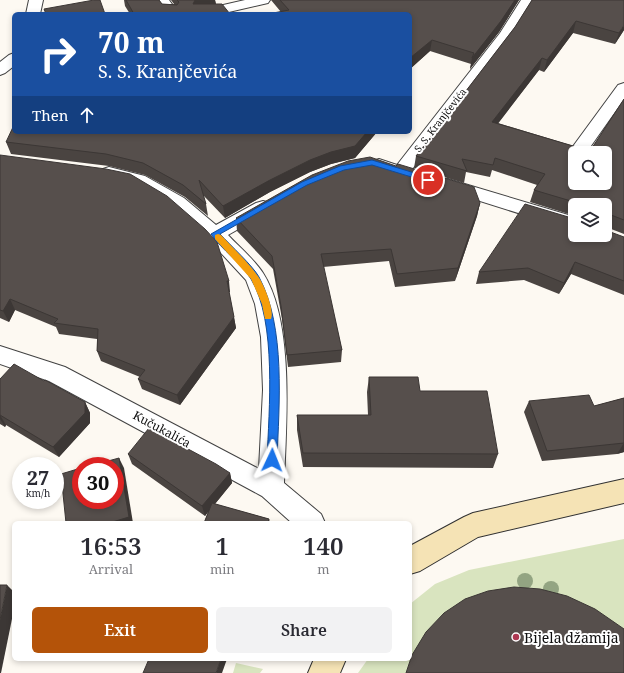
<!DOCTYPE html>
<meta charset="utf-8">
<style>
body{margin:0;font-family:"Noto Serif",serif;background:#f2f2f3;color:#2b2b33;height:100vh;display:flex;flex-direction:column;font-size:15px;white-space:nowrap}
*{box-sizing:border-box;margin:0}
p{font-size:13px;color:#7c7c81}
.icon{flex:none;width:22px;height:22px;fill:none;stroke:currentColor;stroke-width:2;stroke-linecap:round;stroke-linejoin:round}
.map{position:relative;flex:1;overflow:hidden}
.sheet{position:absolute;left:12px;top:521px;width:400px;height:140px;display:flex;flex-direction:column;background:#fff;border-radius:6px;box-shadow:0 2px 6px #0003}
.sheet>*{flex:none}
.guide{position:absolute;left:12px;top:12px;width:400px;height:122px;border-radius:6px;box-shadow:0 2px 6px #0003;background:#1a4fa0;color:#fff;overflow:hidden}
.fabs{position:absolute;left:568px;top:146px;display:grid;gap:8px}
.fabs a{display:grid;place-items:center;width:44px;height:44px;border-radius:6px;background:#fff;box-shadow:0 2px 6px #0003;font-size:20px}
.speed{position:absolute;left:12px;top:457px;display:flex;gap:8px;font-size:20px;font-weight:700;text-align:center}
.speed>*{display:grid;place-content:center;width:52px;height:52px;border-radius:50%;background:#fff;box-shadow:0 2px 6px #0003;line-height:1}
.speed small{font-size:10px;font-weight:400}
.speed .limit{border:6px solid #d22;background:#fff;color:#111}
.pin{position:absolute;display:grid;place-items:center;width:34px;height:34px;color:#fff;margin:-17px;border:2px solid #fff;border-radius:50%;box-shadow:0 1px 4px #0007}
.me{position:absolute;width:44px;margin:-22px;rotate:2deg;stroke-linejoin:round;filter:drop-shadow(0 0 3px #0008)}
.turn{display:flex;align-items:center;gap:14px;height:84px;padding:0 20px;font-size:18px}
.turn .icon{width:52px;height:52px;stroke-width:2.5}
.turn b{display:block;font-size:28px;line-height:34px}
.then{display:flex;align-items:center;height:38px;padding:0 20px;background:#0003;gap:8px;font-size:15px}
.eta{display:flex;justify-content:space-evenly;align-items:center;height:68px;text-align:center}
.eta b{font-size:24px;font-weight:600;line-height:28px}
.cta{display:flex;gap:8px;margin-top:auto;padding:8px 20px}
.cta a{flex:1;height:46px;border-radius:6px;background:#b45309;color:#fff;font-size:16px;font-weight:600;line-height:46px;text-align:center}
.cta a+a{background:#f2f2f3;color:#2b2b33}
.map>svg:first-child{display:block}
.green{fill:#d9e4bf}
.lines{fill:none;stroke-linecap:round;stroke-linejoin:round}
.street-casing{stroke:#424242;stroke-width:2}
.secondary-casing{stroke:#313131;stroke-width:2}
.street{fill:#fff;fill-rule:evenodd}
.secondary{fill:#f5e3b5;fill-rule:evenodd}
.tree{fill:#93a482}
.wall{fill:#4a4441}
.shaded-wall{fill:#3c3735}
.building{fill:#564f4c;stroke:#3c3735;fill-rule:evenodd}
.route{fill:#1a73e8;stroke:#114b97}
.slow{fill:#f59e0b}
.poi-dot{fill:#ae3852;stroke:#fff;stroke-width:1.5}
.labels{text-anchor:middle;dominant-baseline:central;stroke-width:4;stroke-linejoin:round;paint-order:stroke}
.far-street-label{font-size:10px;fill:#0f0f0f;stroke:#fff}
.street-label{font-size:12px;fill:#0f0f0f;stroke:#fff}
.near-poi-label{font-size:14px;fill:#0f0f0f;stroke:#fff;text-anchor:start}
</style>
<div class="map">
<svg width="624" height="673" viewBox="0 0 624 673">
<rect width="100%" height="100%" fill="#fdf9f2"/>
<g class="green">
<polygon points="624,539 624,673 358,673 368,659 410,659 410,604 435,584 469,570"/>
<polygon points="236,663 263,669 260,673 233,673"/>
</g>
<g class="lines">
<g class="street-casing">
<g id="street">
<polygon points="29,0 43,0 40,14 26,14"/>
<polygon points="155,0 169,0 179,14 165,14"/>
<polygon points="245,0 270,0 268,3 220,14 195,14 197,11"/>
<polygon points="521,0 535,0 511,38 407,176 401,178 373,169 370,165 373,161 379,159 397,165 500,33"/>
<polygon points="14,53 14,66 5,73 0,75 0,62 9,55"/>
<polygon points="624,83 624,99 586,153 574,153 571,149 574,145 618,85"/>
<path d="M109,167l36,9 39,22 32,27 40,-22 7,-2 7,2 2,4 -2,4 -42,24c11,12 26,24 35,38 32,50 23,152 21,210l37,31 4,9h-33l-30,-27 -213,-115 -49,-17v-18l65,21 194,102 4,-79 -2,-53 -6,-33 -9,-24 -38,-41 -38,-33 -37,-22 -30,-7 -3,-4 3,-4z"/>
<polygon points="448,179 575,217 575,231 442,189 439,185 442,181"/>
</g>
</g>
<g class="secondary-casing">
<g id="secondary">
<polygon points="624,479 624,503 478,537 420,571 410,574 410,546 464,517 473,513"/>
<polygon points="314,659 346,659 340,673 308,673"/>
</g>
</g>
<use href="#street" class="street"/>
<use href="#secondary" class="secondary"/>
</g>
<g class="tree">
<circle cx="525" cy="581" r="8"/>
<circle cx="551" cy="589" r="8"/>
</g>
<g class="wall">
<polygon points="124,0 159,0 162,4 174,4 171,0 215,0 216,4 230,14 130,14 125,6"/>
<polygon points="271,0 519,0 499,32 470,69 471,64 430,51 410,69 410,14 281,12"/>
<polygon points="532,0 624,30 615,44 573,33 544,72 539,70 498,123 590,151 624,99 624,234 606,227 605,230 605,205 575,205 575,216 530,202 534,190 537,185 492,170 490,177 466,172 464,183 414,168 416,156 515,27"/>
<polygon points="253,132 377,132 355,158 331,164 310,172 270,192 225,218 203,195 206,204 208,216 185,197 145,175 109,166 11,154 6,142 252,133"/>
<polygon points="0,155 230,292 229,292 236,328 180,405 142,389 138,379 140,377 101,361 97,351 97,339 59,334 56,327 15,310 9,322 0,318"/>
<polygon points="480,203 477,216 455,281 395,287 389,261 323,267 342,350 341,362 288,367 282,319 273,269 237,231 236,218"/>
<polygon points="575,235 624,237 624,295 571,274 559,294 524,280 476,284 479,272"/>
<polygon points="369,377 420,391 498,454 493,468 303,467 297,430 297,415 368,415 367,392"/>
<polygon points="0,379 44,381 85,402 90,413 90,423 59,457 6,425 5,427 0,424"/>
<polygon points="624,398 624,452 617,454 542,461 524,412 529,401 594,406"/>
<polygon points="128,454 230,473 232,483 215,504 269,519 270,523 204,523 209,510 205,516 132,464"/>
</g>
<g class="shaded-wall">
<polygon points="195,0 215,0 216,5 193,4"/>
<polygon points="515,0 519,0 499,32 470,69 472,58"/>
<polygon points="576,21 573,33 544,72 547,60"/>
<polygon points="624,25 624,30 615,44 619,33"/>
<polygon points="432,40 430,51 410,69 410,58"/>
<polygon points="542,58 539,70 490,134 492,122"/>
<polygon points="367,132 377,132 355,158 331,164 310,172 270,192 225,218 223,206 270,180"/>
<polygon points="480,203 477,216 455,281 458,268"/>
<polygon points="575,262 571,274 559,294 564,283"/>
<polygon points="227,281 229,281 230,292 228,292"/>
<polygon points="10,299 15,310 9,322 3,311"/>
<polygon points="234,317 236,328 180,405 177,395"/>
<polygon points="85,402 90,413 90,423 59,457 53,447"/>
<polygon points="0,415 6,425 5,427 0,419"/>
<polygon points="624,443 624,452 617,454"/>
<polygon points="119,458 124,468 133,523 109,523"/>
<polygon points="230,473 232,483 205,516 202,506"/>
<polygon points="7,585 14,592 14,609 1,673 0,673 0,620"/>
<polygon points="221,659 227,659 222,673 216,673"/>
</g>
<g class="building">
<polygon points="94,0 100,0 105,14 46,14 44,9"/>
<polygon points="126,0 159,0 162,4 177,5 179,2 177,0 195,0 193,4 222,4 230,14 134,14"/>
<polygon points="280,0 515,0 501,21 472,58 474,53 432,40 410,58 410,14 268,14 289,10"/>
<path d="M532,0h92v25l-5,8 -43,-12 -29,39 -5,-2 -50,64 98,29 34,-52v121l-13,-5 -2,1v6h-4v-17h-24v-1l-47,-14 11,-16 -50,-16 -2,7 -31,-6 5,12 -51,-15 99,-129zM575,153h30v30h-30z"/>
<polygon points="14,125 14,132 251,132 252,133 253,132 367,132 355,146 331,152 310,160 270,180 223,206 199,180 206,204 183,185 143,163 106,154 6,142"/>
<polygon points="0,155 106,169 130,174 167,196 205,229 217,242 229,281 227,281 234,317 177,395 138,379 145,370 97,351 98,329 54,323 58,319 10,299 3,311 0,310"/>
<polygon points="370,157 396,166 398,164 474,187 480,203 458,268 397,274 391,249 321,254 342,350 287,355 281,306 272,256 236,218 312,175 348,161"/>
<polygon points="525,204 575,219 575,235 605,235 605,230 624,237 624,281 575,262 564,283 528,268 479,272"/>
<polygon points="14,364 44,381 45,380 85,402 85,413 53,447 0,415 0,379"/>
<polygon points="369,377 418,377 420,391 487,391 498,454 303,453 297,415 371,415"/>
<polygon points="589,395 594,406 624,398 624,443 547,451 529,401"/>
<polygon points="149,428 216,464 230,473 202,506 128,454"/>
<polygon points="119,458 129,517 109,523 66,523 61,474 81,468 81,500 115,500 115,466 90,466"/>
<polygon points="212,503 269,519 268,523 204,523"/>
<polygon points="0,585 7,585 0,620"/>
<polygon points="514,587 540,589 567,596 595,609 624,629 624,673 406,673 412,655 426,632 444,613 465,599 488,591"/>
<polygon points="149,659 221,659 216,673 143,673"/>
</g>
<path class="route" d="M372,160l59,18 1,2 -4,2 -56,-17 -28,5 -37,15 -87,49c10,11 33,32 39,43 27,51 20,127 18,183l-1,3 -4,1 -3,-1 -2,-3c2,-50 10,-138 -16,-181 -10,-16 -29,-29 -40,-45l91,-52 38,-16z"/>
<path class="slow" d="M218,234l3,1c12,13 26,26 36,40 6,7 18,35 14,44h-6l-3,-15 -11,-25 -36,-40v-4z"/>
<circle class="poi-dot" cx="516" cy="637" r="4"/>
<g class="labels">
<g class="far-street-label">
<text transform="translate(440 120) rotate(-52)">S. S. Kranjčevića</text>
</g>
<g class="street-label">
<text transform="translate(162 429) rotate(28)">Kučukalića</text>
</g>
<g class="near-poi-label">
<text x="524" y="637">Bijela džamija</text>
</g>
</g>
</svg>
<div class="fabs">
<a><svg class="icon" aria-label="search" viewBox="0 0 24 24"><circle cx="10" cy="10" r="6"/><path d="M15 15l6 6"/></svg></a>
<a><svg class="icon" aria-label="layers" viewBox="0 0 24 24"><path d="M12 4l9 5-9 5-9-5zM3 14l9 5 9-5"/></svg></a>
</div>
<div class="speed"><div>27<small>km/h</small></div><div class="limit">30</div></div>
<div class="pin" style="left:428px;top:180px;background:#d93025"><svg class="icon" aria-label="arrive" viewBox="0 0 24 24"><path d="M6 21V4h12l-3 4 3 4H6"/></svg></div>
<svg class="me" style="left:272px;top:460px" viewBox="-20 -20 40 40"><path d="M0-17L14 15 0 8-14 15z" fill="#1a73e8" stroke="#fff" stroke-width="4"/></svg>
<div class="guide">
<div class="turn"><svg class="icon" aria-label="right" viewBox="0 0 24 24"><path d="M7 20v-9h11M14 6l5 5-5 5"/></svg><div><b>70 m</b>S. S. Kranjčevića</div></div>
<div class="then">Then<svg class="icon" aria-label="ahead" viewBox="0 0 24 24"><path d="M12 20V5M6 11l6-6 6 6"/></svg></div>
</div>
<section class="sheet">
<div class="eta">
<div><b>16:53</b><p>Arrival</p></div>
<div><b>1</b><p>min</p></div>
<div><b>140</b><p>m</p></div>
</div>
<div class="cta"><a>Exit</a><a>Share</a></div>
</section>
</div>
